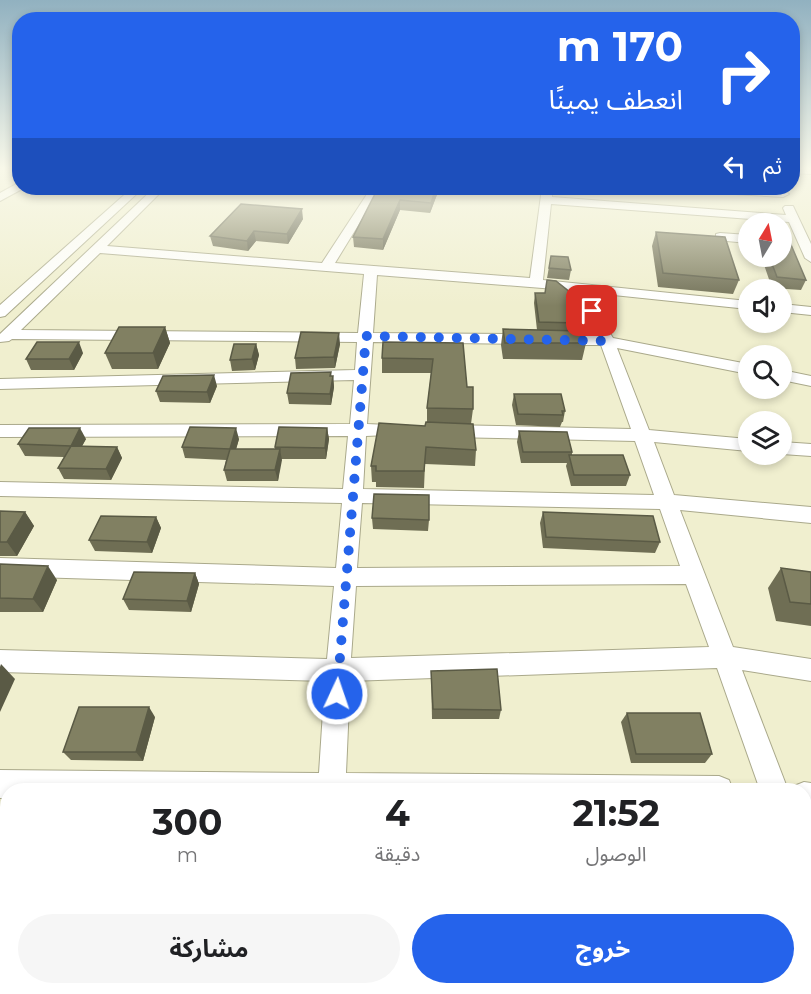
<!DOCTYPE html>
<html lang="ar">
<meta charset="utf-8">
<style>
body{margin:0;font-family:Montserrat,"Noto Sans Arabic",sans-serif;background:#f6f6f6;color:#202124;direction:rtl;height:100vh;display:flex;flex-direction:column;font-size:22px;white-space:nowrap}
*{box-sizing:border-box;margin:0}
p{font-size:20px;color:#757577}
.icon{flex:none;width:33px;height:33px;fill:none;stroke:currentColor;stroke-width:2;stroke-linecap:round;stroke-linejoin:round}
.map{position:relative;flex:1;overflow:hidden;direction:ltr}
.side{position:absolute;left:0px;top:783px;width:812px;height:212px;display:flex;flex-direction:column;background:#fff;border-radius:24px 24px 0 0;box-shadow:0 3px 9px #0003;direction:rtl}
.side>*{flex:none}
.guide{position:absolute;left:12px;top:12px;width:788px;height:183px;border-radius:24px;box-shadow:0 3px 9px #0003;direction:rtl;background:#2563eb;color:#fff;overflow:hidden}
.needle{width:39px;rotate:10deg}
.controls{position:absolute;left:738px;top:213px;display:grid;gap:12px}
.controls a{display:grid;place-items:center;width:54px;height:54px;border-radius:50%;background:#fff;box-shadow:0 3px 9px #0003;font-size:30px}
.pin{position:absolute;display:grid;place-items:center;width:51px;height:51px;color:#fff;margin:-26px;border-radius:12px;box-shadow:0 3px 9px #0006}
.me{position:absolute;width:66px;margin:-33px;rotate:3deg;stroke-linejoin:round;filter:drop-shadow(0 0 4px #0008)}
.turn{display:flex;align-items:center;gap:21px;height:126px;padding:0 18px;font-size:27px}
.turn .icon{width:78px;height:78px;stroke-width:2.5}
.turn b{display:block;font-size:42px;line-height:51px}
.then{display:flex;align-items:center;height:57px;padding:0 18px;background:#0003;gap:12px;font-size:22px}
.eta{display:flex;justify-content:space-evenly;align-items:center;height:102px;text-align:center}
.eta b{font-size:36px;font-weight:700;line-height:42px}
.action{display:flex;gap:12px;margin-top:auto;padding:12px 18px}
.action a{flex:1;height:69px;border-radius:36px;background:#2563eb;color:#fff;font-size:24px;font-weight:700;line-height:69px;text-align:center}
.action a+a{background:#f6f6f6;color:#202124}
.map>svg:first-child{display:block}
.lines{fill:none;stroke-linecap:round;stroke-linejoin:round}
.minor-casing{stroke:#aaa98b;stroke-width:2}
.minor{fill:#fff;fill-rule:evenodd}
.wall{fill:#6f6e54}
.shaded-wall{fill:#5a5a45}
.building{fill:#818062;stroke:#5a5a45;stroke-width:1.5}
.route{stroke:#2563eb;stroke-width:10;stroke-dasharray:0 18}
</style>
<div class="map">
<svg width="811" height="994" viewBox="0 0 811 994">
<rect width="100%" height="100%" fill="#f0efcf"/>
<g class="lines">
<g class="minor-casing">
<g id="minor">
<polygon points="792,167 811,168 811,174 792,173"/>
<polygon points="20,182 20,188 24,188 0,201 0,193"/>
<polygon points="132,188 143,188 5,316 0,317 0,305"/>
<path d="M154,188h11l-58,58 215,17 49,-75h10l-46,75 195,15 12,-90h10v9l234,18 -3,-7 2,-2h8l18,38v18l-6,-4 -16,-36 -238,-18 -8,76 205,21v8l-173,-18 19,16 19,31 135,26v10l-131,-26 32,82 99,9v12l-94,-9 20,53 137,12v16l-131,-13 53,137 78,12v22l-69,-11 46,120h-28l-43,-122 -367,13 -4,92 373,3 10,4 4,10h-725v8h-8v-28l319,3 6,-92 -325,-9v-22l327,9 7,-73 -334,-10v-18l336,10 6,-65 -342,-7v-14l343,7 5,-53 -348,1v-12l350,-1 4,-44 -354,9v-10l355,-9 2,-28 -345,-3 -3,2 -9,1v-8zM100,253l264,21 -6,59 -337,-3zM377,275l178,14c18,17 31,22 42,47l-38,-1 -8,5 8,5h42l30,84 -182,-4 -6,2 -3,4 3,4 6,2 186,4 19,54 -291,-6 3,-53 44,-2 3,-4 -3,-4 -43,-2 6,-82 154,2 8,-5 -8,-5 -154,-1zM362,503l298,6 20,57 -323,2zM686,584l23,63 -358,11 5,-72z"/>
<polygon points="679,188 730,188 783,191 789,194 783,197 684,191"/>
<polygon points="720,233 748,235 748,243 716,240 716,234"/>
<polygon points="782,304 811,307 811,315 782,312"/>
<polygon points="782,370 811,376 811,386 782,380"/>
<polygon points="782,442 811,444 811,456 782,454"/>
<polygon points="804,782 811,783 811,811 804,810 804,790 792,790 794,786"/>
<polygon points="804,856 811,859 811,905 804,902"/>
<polygon points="811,929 811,961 804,962 804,930"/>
<rect x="0" y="936" width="8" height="32"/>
<rect x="296" y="987" width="34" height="7"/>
</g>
</g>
<use href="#minor" class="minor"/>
</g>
<g class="wall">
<polygon points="378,188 529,188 529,190 501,188 499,195 438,192 430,213 400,210 383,250 354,247 353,237"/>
<polygon points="303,219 288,244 256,241 248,251 213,246 210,236"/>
<polygon points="656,232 739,280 733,294 658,287 652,246"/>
<polygon points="551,256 571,270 569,280 547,278"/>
<polygon points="761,256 782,256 806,280 801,290 772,288"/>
<polygon points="535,293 578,306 575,317 577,323 575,331 586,343 582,360 503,359 501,345 503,329 537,330 534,303"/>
<polygon points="165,327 170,343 158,369 112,369 105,353"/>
<polygon points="463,343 467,387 473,409 471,424 476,450 475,466 425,464 424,488 376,487 376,482 372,482 371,466 425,426 427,423 427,408 431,373 382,373 382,358"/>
<polygon points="256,344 259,355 255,370 232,371 230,360"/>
<polygon points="340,344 335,368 296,369 295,358"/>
<polygon points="83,353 74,370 31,370 26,359"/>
<polygon points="331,376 333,376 334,387 331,405 289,404 287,393"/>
<polygon points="217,386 210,403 160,402 156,391"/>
<polygon points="514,394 565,411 563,422 562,422 560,427 516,425 512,405"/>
<polygon points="327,428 329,439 326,459 281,459 278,481 227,481 224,470 226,460 185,458 182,447 239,439 236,449 275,449 275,447"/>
<polygon points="519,431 572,452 572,455 630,475 626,486 571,486 566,466 567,463 521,463 517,442"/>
<polygon points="86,439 82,446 117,447 122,458 111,480 64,479 58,468 64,457 25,456 18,444"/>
<polygon points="0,511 25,512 34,526 17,556 0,556"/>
<polygon points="543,512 660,542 655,553 543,548 540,523"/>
<polygon points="156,517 161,528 152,553 95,551 89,540"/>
<polygon points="372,518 429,520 428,531 373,529"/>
<polygon points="0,564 57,580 43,612 0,612"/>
<polygon points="781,568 811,572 811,626 776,621 768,588"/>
<polygon points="195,573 199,584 191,612 129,610 123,599"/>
<polygon points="431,671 501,710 499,719 432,719"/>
<polygon points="627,713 712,754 705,763 631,763 621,722"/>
<polygon points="155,717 143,761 71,760 63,752"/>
<polygon points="695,987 804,987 811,994 697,994"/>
</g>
<g class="shaded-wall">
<polygon points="436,188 438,188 438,192 430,213 431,203"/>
<polygon points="400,200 400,210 383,250 383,239"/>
<polygon points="302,209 303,219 288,244 287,234"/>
<polygon points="254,231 256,241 248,251 247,241"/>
<polygon points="165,327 170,343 158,369 153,353"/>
<polygon points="339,333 340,344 335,368 334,357"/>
<polygon points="79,342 83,353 74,370 69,359"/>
<polygon points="256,344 259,355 255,370 252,359"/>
<polygon points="331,372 332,382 333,376 334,387 331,405 330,394"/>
<polygon points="214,375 217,386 210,403 207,392"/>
<polygon points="80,428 86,439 76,457 71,446"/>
<polygon points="236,428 239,439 233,460 230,449"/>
<polygon points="327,428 329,439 326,459 325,448"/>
<polygon points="117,447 122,458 111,480 106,469"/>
<polygon points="280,449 282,460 278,481 275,470"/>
<polygon points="25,512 34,526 17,556 7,542"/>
<polygon points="156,517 161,528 152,553 147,542"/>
<polygon points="48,566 57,580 43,612 33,599"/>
<polygon points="195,573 199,584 191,612 187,601"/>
<polygon points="1,664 15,679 0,712 0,667"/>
<polygon points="149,707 155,717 143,761 136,752"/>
<polygon points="150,987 163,987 161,994 149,994"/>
</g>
<g class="building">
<polygon points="378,188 436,188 431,203 400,200 383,239 353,237"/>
<polygon points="241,204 302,209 287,234 254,231 247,241 210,236"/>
<polygon points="656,232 725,237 739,280 663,273"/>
<polygon points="782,240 789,240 806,280 777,277 769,256 782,256"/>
<polygon points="551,256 568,257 571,270 549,268"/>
<polygon points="547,280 556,281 576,297 578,306 572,306 577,323 539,322 535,293 545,293"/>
<polygon points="119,327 165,327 153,353 105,353"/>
<polygon points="503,329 582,331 586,343 505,343"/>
<polygon points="301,332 339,333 334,357 295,358"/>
<polygon points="37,342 79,342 69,359 26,359"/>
<polygon points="383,342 463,343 467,387 473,387 473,409 427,408 433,359 382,358"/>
<polygon points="234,344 256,344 252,359 230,360"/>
<polygon points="331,372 330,376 333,376 330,394 287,393 291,373"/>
<polygon points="214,375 207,392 156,391 163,376"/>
<polygon points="514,394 561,394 565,411 562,411 563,415 518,414"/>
<polygon points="426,422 473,424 476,450 426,447 424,471 376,471 376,466 371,466 379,423 425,426"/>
<polygon points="190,427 236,428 230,449 182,447"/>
<polygon points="279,427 327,428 325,448 275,447"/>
<polygon points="29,428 80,428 71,446 18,444"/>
<polygon points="519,431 567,432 572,452 523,452"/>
<polygon points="71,446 117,447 106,469 58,468"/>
<polygon points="230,449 280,449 275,470 224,470"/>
<polygon points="569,455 623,455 630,475 574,475"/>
<polygon points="374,494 429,495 429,520 372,518"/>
<polygon points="0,511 25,512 7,542 0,542"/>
<polygon points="543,512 653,516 660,542 546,537"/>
<polygon points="101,516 156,517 147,542 89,540"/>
<polygon points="0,564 48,566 33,599 0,598"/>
<polygon points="781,568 811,572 811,604 790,602"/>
<polygon points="134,572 195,573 187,601 123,599"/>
<polygon points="497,669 501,710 433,709 431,671"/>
<polygon points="79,707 149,707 136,752 63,752"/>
<polygon points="627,713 700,713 712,754 636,754"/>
<polygon points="804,977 806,977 811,994 712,994 710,987 804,987"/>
<polygon points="57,987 150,987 149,994 55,994"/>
<polygon points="341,987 433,987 433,994 340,994"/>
</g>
<linearGradient id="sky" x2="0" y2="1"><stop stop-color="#91b1c0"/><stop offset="0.55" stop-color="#f8f8e9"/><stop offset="1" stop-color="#f8f8e9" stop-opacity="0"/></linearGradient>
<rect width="811" height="306" fill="url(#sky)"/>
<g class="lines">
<polyline class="route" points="337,694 366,336 607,341 592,311"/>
</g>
</svg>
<div class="controls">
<a><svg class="needle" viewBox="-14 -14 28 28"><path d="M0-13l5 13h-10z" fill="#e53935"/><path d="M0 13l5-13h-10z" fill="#757577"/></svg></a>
<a><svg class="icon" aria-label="sound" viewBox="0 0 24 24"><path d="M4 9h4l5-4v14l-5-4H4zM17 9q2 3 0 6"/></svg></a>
<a><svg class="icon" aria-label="search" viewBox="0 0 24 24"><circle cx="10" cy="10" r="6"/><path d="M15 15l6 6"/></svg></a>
<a><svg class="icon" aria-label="layers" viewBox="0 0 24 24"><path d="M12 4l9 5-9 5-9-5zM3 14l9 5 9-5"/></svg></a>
</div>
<div class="pin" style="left:592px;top:311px;background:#d93025"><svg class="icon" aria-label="arrive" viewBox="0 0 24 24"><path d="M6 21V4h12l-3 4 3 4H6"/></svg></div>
<svg class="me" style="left:337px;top:694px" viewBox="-20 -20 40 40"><circle r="17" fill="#2563eb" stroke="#fff" stroke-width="3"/><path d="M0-11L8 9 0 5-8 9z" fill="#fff"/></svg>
<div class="guide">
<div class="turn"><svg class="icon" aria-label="right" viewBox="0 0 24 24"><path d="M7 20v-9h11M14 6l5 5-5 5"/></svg><div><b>170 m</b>انعطف يمينًا</div></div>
<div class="then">ثم<svg class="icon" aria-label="left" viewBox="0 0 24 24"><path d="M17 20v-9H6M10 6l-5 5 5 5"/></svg></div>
</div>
<section class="side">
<div class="eta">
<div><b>21:52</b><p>الوصول</p></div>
<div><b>4</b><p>دقيقة</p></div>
<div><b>300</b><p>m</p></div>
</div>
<div class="action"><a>خروج</a><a>مشاركة</a></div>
</section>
</div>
